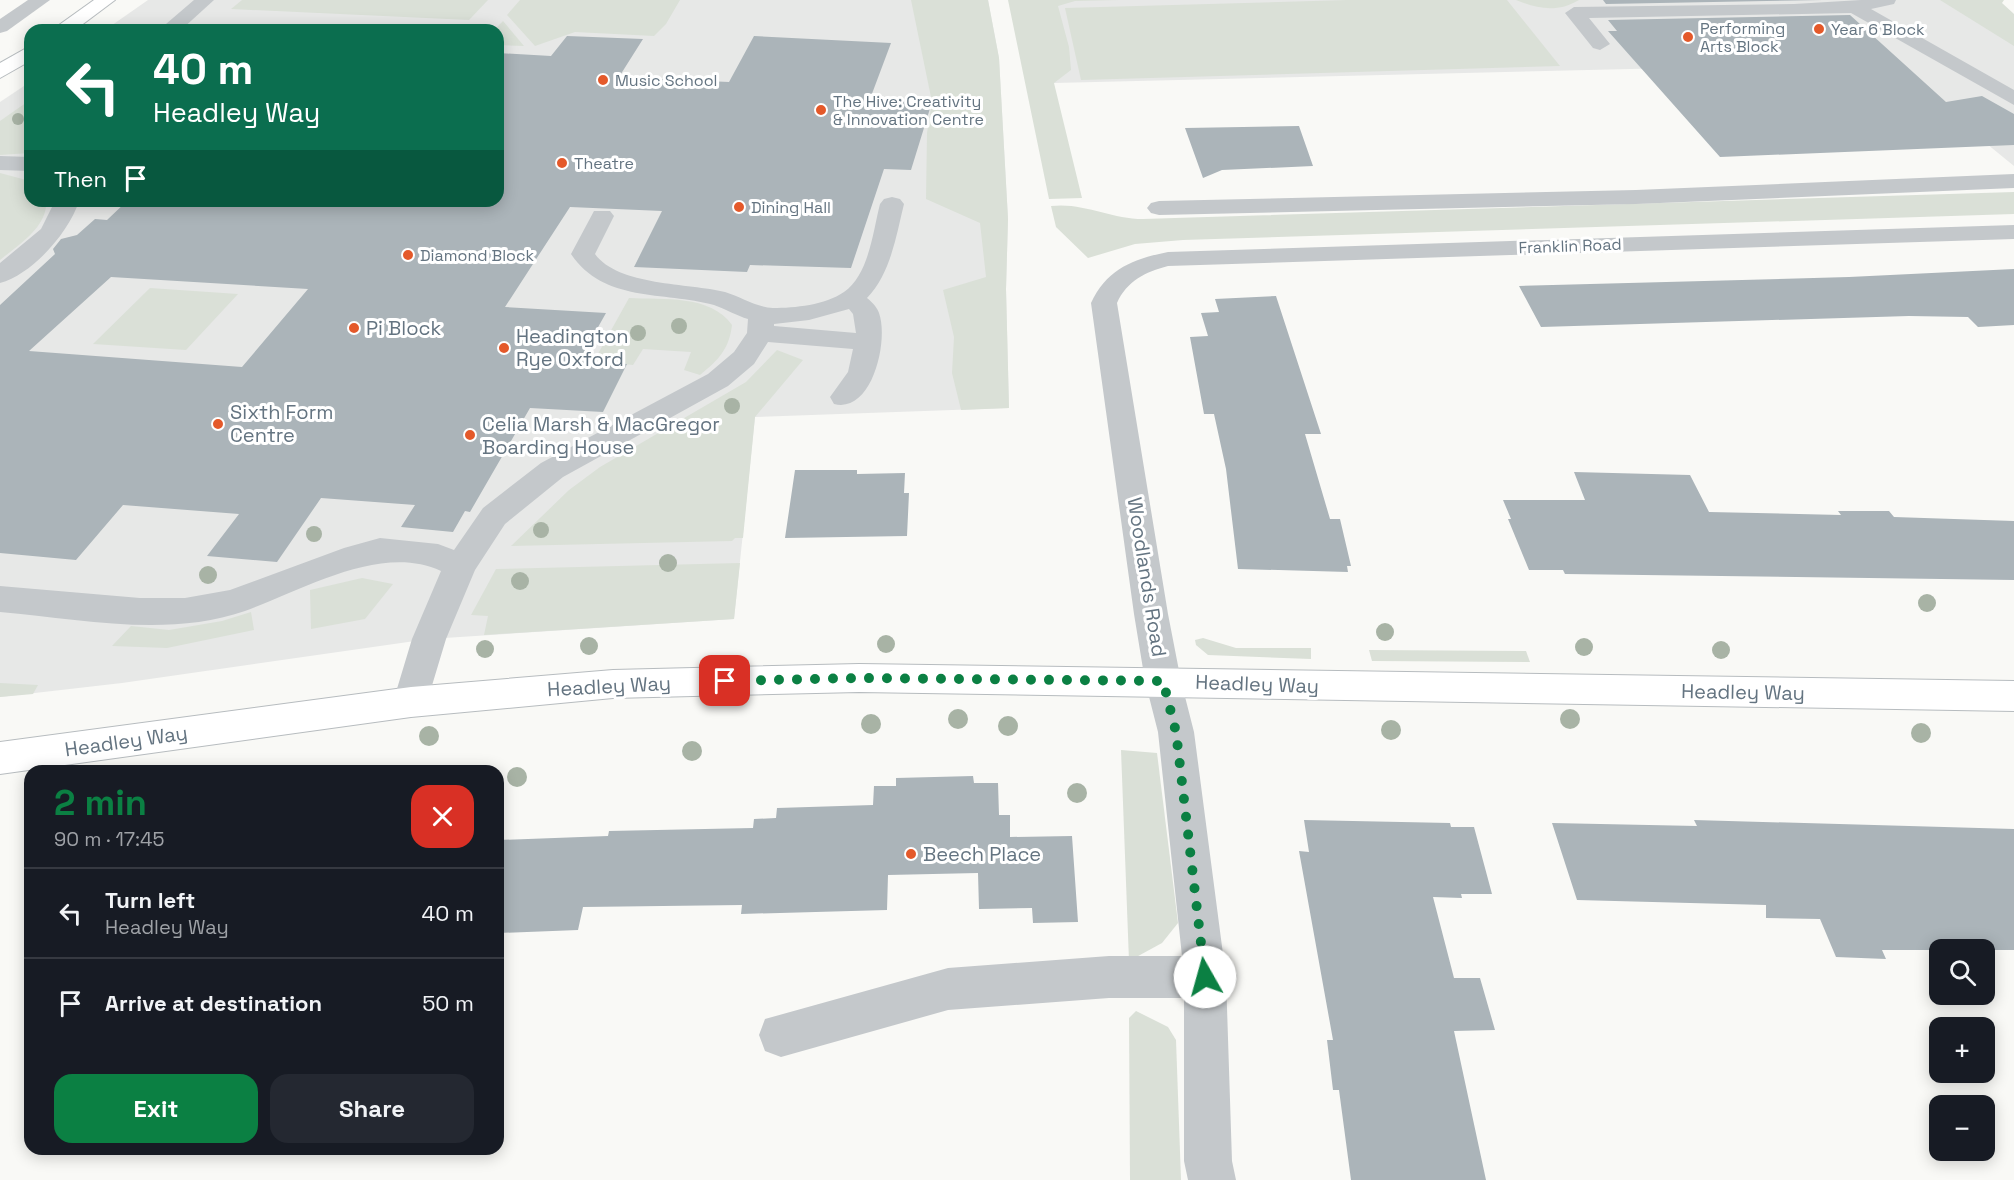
<!DOCTYPE html>
<meta charset="utf-8">
<style>
body{margin:0;font-family:"Space Grotesk",sans-serif;background:#242831;color:#f1f3f6;height:100vh;display:flex;flex-direction:column;font-size:22px;white-space:nowrap}
*{box-sizing:border-box;margin:0}
p{font-size:20px;color:#9ea1a6}
.icon{flex:none;width:33px;height:33px;fill:none;stroke:currentColor;stroke-width:2;stroke-linecap:round;stroke-linejoin:round}
.map{position:relative;flex:1;overflow:hidden}
.details{position:absolute;left:24px;top:765px;width:480px;height:390px;display:flex;flex-direction:column;background:#171b24;border-radius:18px;box-shadow:0 3px 15px #0003}
.details>*{flex:none}
.guide{position:absolute;left:24px;top:24px;width:480px;height:183px;border-radius:18px;box-shadow:0 3px 15px #0003;background:#0b6e4f;color:#fff;overflow:hidden}
.tools{position:absolute;left:1929px;top:939px;display:grid;gap:12px}
.tools a{display:grid;place-items:center;width:66px;height:66px;border-radius:12px;background:#171b24;box-shadow:0 3px 15px #0003;font-size:30px}
.pin{position:absolute;display:grid;place-items:center;width:51px;height:51px;color:#fff;margin:-26px;border-radius:12px;box-shadow:0 3px 9px #0006}
.me{position:absolute;width:66px;margin:-33px;rotate:353deg;stroke-linejoin:round;filter:drop-shadow(0 0 4px #0008)}
.turn{display:flex;align-items:center;gap:21px;height:126px;padding:0 30px;font-size:27px}
.turn .icon{width:78px;height:78px;stroke-width:2.5}
.turn b{display:block;font-size:42px;line-height:51px}
.then{display:flex;align-items:center;height:57px;padding:0 30px;background:#0003;gap:12px;font-size:22px}
.round{display:grid;place-items:center;flex:none;width:63px;height:63px;border-radius:18px;background:#242831}
.summary{display:flex;align-items:center;justify-content:space-between;height:102px;padding:0 30px}
h1{font-size:36px;font-weight:700;line-height:45px;color:#0b8043}
.button{display:flex;gap:12px;margin-top:auto;padding:12px 30px}
.button a{flex:1;height:69px;border-radius:18px;background:#0b8043;color:#fff;font-size:24px;font-weight:700;line-height:69px;text-align:center}
.button a+a{background:#242831;color:#f1f3f6}
ul{padding:0;list-style:none}
li{display:flex;align-items:center;gap:18px;height:90px;padding:0 30px;border-top:2px solid #363941}
li div{flex:1}
li b{display:block;font-size:22px}
li em{font-style:normal}
.map>svg:first-child{display:block}
.built{fill:#e7e8e7}
.green{fill:#dae0d7}
.building{fill:#abb4b9;fill-rule:evenodd}
.lines{fill:none;stroke-linecap:round;stroke-linejoin:round}
.major-casing{stroke:#b7bcbf;stroke-width:2}
.minor{fill:#c4c8cb;fill-rule:evenodd}
.major{fill:#fff;fill-rule:evenodd}
.tree{fill:#a8b3a5}
.route{stroke:#0b8043;stroke-width:10;stroke-dasharray:0 18}
.poi-dot{fill:#e4592a;stroke:#fff;stroke-width:2}
.labels{text-anchor:middle;dominant-baseline:central;stroke-width:6;stroke-linejoin:round;paint-order:stroke}
.far-poi-label{font-size:16px;fill:#647481;stroke:#fff;text-anchor:start}
.far-street-label{font-size:16px;fill:#647481;stroke:#fff}
.poi-label{font-size:20px;fill:#647481;stroke:#fff;text-anchor:start}
.street-label{font-size:20px;fill:#647481;stroke:#fff}
</style>
<div class="map">
<svg width="2014" height="1180" viewBox="0 0 2014 1180">
<rect width="100%" height="100%" fill="#f9f9f6"/>
<g class="built">
<polygon points="148,0 988,0 999,58 1008,219 1006,289 1009,408 755,417 734,619 429,639 122,683 0,697 0,102 30,82 30,201 498,201 498,30 105,30"/>
<polygon points="1033,0 1982,0 2014,32 2014,166 1922,91 1879,63 1054,83"/>
</g>
<g class="green">
<polygon points="242,0 488,0 469,20 231,9"/>
<polygon points="520,0 680,0 666,24 654,36 575,32 535,46 507,15"/>
<polygon points="911,0 988,0 999,58 1008,219 1006,289 1009,408 961,410 952,373 954,337 943,290 986,277 980,223 926,199 927,133 932,102"/>
<polygon points="1008,0 1119,0 1075,1 1058,6 1069,47 1071,70 1054,83 1082,198 1049,199"/>
<polygon points="1347,0 1507,0 1560,66 1081,80 1065,8"/>
<path d="M1516,0h63c-22,13 -41,9 -63,0z"/>
<polygon points="1940,0 2004,0 2002,3 2014,14 2014,46"/>
<polygon points="503,21 524,46 498,45 498,30 494,30"/>
<polygon points="30,100 30,153 0,155 0,121"/>
<path d="M0,173l30,8v20h16c2,26 -28,44 -46,59z"/>
<path d="M2014,192v22l-831,26 -48,4 -47,14 -32,-31 -5,-21c32,-4 60,13 92,13z"/>
<polygon points="150,288 238,294 186,350 93,344"/>
<path d="M629,298c34,2 81,-4 103,27 -3,25 -14,35 -32,50l-16,-5 7,-18 -48,-3 -10,16 -39,-4z"/>
<polygon points="777,350 803,360 755,417 743,538 735,538 732,541 511,546 569,490 600,467 746,382"/>
<polygon points="740,563 734,619 484,635 488,616 471,615 496,569"/>
<polygon points="362,578 393,584 365,619 311,629 310,590"/>
<polygon points="251,612 254,630 167,648 112,646 131,626 169,630 222,621"/>
<polygon points="1203,638 1236,648 1311,648 1311,659 1208,655 1196,645 1195,640"/>
<polygon points="1369,650 1526,651 1530,662 1372,661"/>
<polygon points="0,683 38,685 33,694 0,697"/>
<polygon points="1121,750 1157,753 1178,923 1162,943 1129,961"/>
<polygon points="1136,1011 1168,1027 1176,1040 1181,1180 1130,1180 1129,1018"/>
</g>
<g class="building">
<polygon points="1603,0 1823,0 1606,4"/>
<polygon points="1850,15 1946,102 1982,96 2014,114 2014,145 1720,157 1608,31 1617,31 1608,20"/>
<path d="M567,36l76,3 -24,38 110,5 25,-46 137,7 -21,56 62,3 -21,68 -27,-1 -33,99 -101,-3 -3,7 -113,-5 28,-56 -92,-4 -65,100 101,6 -27,48 48,3 -24,48 -73,-4 -60,104 -5,-1 -12,21 -52,-5 14,-22 -94,-7 -44,64 -70,-6 32,-42 -116,-9 -47,55 -76,-7v-248l55,-51 -2,-5 8,-10 16,-4 18,-16 12,1 20,-19h371v-148l53,3zM111,277l197,12 -66,78 -213,-16z"/>
<polygon points="1299,126 1313,166 1222,170 1203,178 1185,128"/>
<polygon points="2014,269 2014,325 1978,327 1968,317 1909,316 1541,327 1519,286 1849,277"/>
<polygon points="1276,296 1321,434 1305,434 1330,519 1340,519 1351,566 1347,566 1348,572 1238,569 1226,469 1214,414 1204,414 1190,337 1208,336 1201,313 1219,312 1215,299"/>
<polygon points="795,470 857,470 857,474 905,473 904,493 909,493 907,536 785,538"/>
<polygon points="1574,472 1690,475 1709,512 1841,515 1838,511 1889,511 1894,517 2014,521 2014,580 1565,574 1563,570 1529,570 1508,519 1511,519 1503,500 1585,500"/>
<polygon points="973,776 974,783 998,783 999,815 1010,815 1010,837 1072,836 1078,922 1033,923 1032,908 979,909 978,873 888,875 887,910 741,914 742,905 583,907 578,930 498,933 498,840 608,836 609,831 753,828 754,819 776,818 777,808 873,805 874,786 896,786 896,778"/>
<polygon points="1304,820 1450,823 1451,827 1474,827 1492,894 1461,894 1462,898 1433,897 1454,978 1480,978 1495,1030 1454,1031 1486,1180 1351,1180 1339,1090 1333,1090 1327,1040 1333,1040 1299,851 1309,852"/>
<polygon points="1694,820 2014,829 2014,950 1882,950 1886,959 1836,957 1820,919 1766,918 1766,905 1577,900 1552,823 1697,826"/>
</g>
<g class="lines">
<g class="major-casing">
<g id="major">
<polygon points="94,0 115,0 75,30 52,30"/>
<polygon points="30,46 30,61 0,78 0,63"/>
<polygon points="859,664 2014,681 2014,711 859,692 613,698 411,717 0,774 0,742 411,687 613,670"/>
</g>
</g>
<g class="minor">
<polygon points="28,0 50,0 7,31 0,33 0,19"/>
<polygon points="194,0 214,0 181,30 159,30"/>
<polygon points="1861,0 1896,0 1894,4 1871,9 2014,90 2014,105 1851,13 1589,18 1610,44 1600,50 1593,48 1565,13 1574,7 1794,4"/>
<polygon points="0,156 30,157 30,171 0,170"/>
<polygon points="2014,174 2014,188 1636,204 1159,215 1151,213 1147,208 1151,203 1159,201 1636,190"/>
<path d="M892,197l8,2 4,5c-8,32 -13,69 -37,94 5,4 10,9 12,15 10,28 -7,101 -45,91l-4,-7 18,-25 5,-23 -85,-7 -14,22 -26,22 -165,91 -58,47 -30,46 -29,69 -22,73 -13,5 -13,-5 -5,-10 19,-63 29,-68c-60,-28 -138,19 -196,40 -77,27 -166,8 -245,1v-26l140,12h45l45,-8 114,-42 36,-10 58,6 16,6 29,-42 58,-45 167,-89 26,-22 13,-19 1,-14c-11,-3 -22,-10 -34,-14 -51,-14 -110,-2 -143,-51l23,-43h16l4,5 -19,38c23,32 94,29 130,38 16,5 31,15 48,16 22,0 52,-3 71,-16 25,-17 29,-61 36,-88l4,-5zM849,309l4,5 3,19 -82,-7v-2l35,-4z"/>
<path d="M55,201h24c-10,31 -46,73 -79,82v-20l41,-34z"/>
<path d="M2014,225v14l-846,27c-23,6 -41,15 -51,37l51,311 13,67 13,51 32,245 6,184 4,19h-48l-4,-19v-163h-75l-161,12 -167,47 -16,-6 -6,-16 6,-16 183,-51 161,-12h73l-24,-224 -13,-51 -11,-67 -43,-311c16,-34 42,-44 77,-51z"/>
</g>
<use href="#major" class="major"/>
</g>
<g class="tree">
<circle cx="18" cy="119" r="6"/>
<circle cx="679" cy="326" r="8"/>
<circle cx="638" cy="333" r="8"/>
<circle cx="732" cy="406" r="8"/>
<circle cx="541" cy="530" r="8"/>
<circle cx="314" cy="534" r="8"/>
<circle cx="668" cy="563" r="9"/>
<circle cx="208" cy="575" r="9"/>
<circle cx="520" cy="581" r="9"/>
<circle cx="1927" cy="603" r="9"/>
<circle cx="1385" cy="632" r="9"/>
<circle cx="886" cy="644" r="9"/>
<circle cx="589" cy="646" r="9"/>
<circle cx="1584" cy="647" r="9"/>
<circle cx="485" cy="649" r="9"/>
<circle cx="1721" cy="650" r="9"/>
<circle cx="958" cy="719" r="10"/>
<circle cx="1570" cy="719" r="10"/>
<circle cx="871" cy="724" r="10"/>
<circle cx="1008" cy="726" r="10"/>
<circle cx="1391" cy="730" r="10"/>
<circle cx="1921" cy="733" r="10"/>
<circle cx="429" cy="736" r="10"/>
<circle cx="692" cy="751" r="10"/>
<circle cx="517" cy="777" r="10"/>
<circle cx="1077" cy="793" r="10"/>
</g>
<g class="lines">
<polyline class="route" points="725,681 859,678 1163,681 1176,732 1205,977"/>
</g>
<g class="poi-dot">
<circle cx="1819" cy="29" r="6"/>
<circle cx="1688" cy="37" r="6"/>
<circle cx="603" cy="80" r="6"/>
<circle cx="821" cy="110" r="6"/>
<circle cx="562" cy="163" r="6"/>
<circle cx="739" cy="207" r="6"/>
<circle cx="408" cy="255" r="6"/>
<circle cx="354" cy="328" r="6"/>
<circle cx="504" cy="348" r="6"/>
<circle cx="218" cy="424" r="6"/>
<circle cx="470" cy="435" r="6"/>
<circle cx="911" cy="854" r="6"/>
</g>
<g class="labels">
<g class="far-poi-label">
<text x="1700" y="28">Performing<tspan x="1700" dy="18">Arts Block</tspan></text>
<text x="1831" y="29">Year 6 Block</text>
<text x="615" y="80">Music School</text>
<text x="833" y="101">The Hive: Creativity<tspan x="833" dy="18">&amp; Innovation Centre</tspan></text>
<text x="574" y="163">Theatre</text>
<text x="751" y="207">Dining Hall</text>
<text x="420" y="255">Diamond Block</text>
</g>
<g class="far-street-label">
<text transform="translate(1570 246) rotate(-2)">Franklin Road</text>
</g>
<g class="poi-label">
<text x="366" y="328">Pi Block</text>
<text x="516" y="336">Headington<tspan x="516" dy="23">Rye Oxford</tspan></text>
<text x="230" y="412">Sixth Form<tspan x="230" dy="23">Centre</tspan></text>
<text x="482" y="424">Celia Marsh &amp; MacGregor<tspan x="482" dy="23">Boarding House</tspan></text>
<text x="923" y="854">Beech Place</text>
</g>
<g class="street-label">
<text transform="translate(1147 577) rotate(81)">Woodlands Road</text>
<text transform="translate(1257 684) rotate(2)">Headley Way</text>
<text transform="translate(609 686) rotate(-3)">Headley Way</text>
<text transform="translate(1743 692) rotate(1)">Headley Way</text>
<text transform="translate(126 741) rotate(-8)">Headley Way</text>
</g>
</g>
</svg>
<div class="tools">
<a><svg class="icon" aria-label="search" viewBox="0 0 24 24"><circle cx="10" cy="10" r="6"/><path d="M15 15l6 6"/></svg></a>
<a>+</a>
<a>−</a>
</div>
<div class="pin" style="left:725px;top:681px;background:#d93025"><svg class="icon" aria-label="arrive" viewBox="0 0 24 24"><path d="M6 21V4h12l-3 4 3 4H6"/></svg></div>
<svg class="me" style="left:1205px;top:977px" viewBox="-20 -20 40 40"><circle r="19" fill="#fff"/><path d="M0-13L10 11 0 6-10 11z" fill="#0b8043"/></svg>
<div class="guide">
<div class="turn"><svg class="icon" aria-label="left" viewBox="0 0 24 24"><path d="M17 20v-9H6M10 6l-5 5 5 5"/></svg><div><b>40 m</b>Headley Way</div></div>
<div class="then">Then<svg class="icon" aria-label="arrive" viewBox="0 0 24 24"><path d="M6 21V4h12l-3 4 3 4H6"/></svg></div>
</div>
<section class="details">
<div class="summary"><div><h1>2 min</h1><p>90 m · 17:45</p></div><a class="round" style="background:#d93025;color:#fff"><svg class="icon" aria-label="close" viewBox="0 0 24 24"><path d="M6 6l12 12M18 6L6 18"/></svg></a></div>
<ul>
<li><svg class="icon" aria-label="left" viewBox="0 0 24 24"><path d="M17 20v-9H6M10 6l-5 5 5 5"/></svg><div><b>Turn left</b><p>Headley Way</p></div><em>40 m</em></li>
<li><svg class="icon" aria-label="arrive" viewBox="0 0 24 24"><path d="M6 21V4h12l-3 4 3 4H6"/></svg><div><b>Arrive at destination</b></div><em>50 m</em></li>
</ul>
<div class="button"><a>Exit</a><a>Share</a></div>
</section>
</div>
